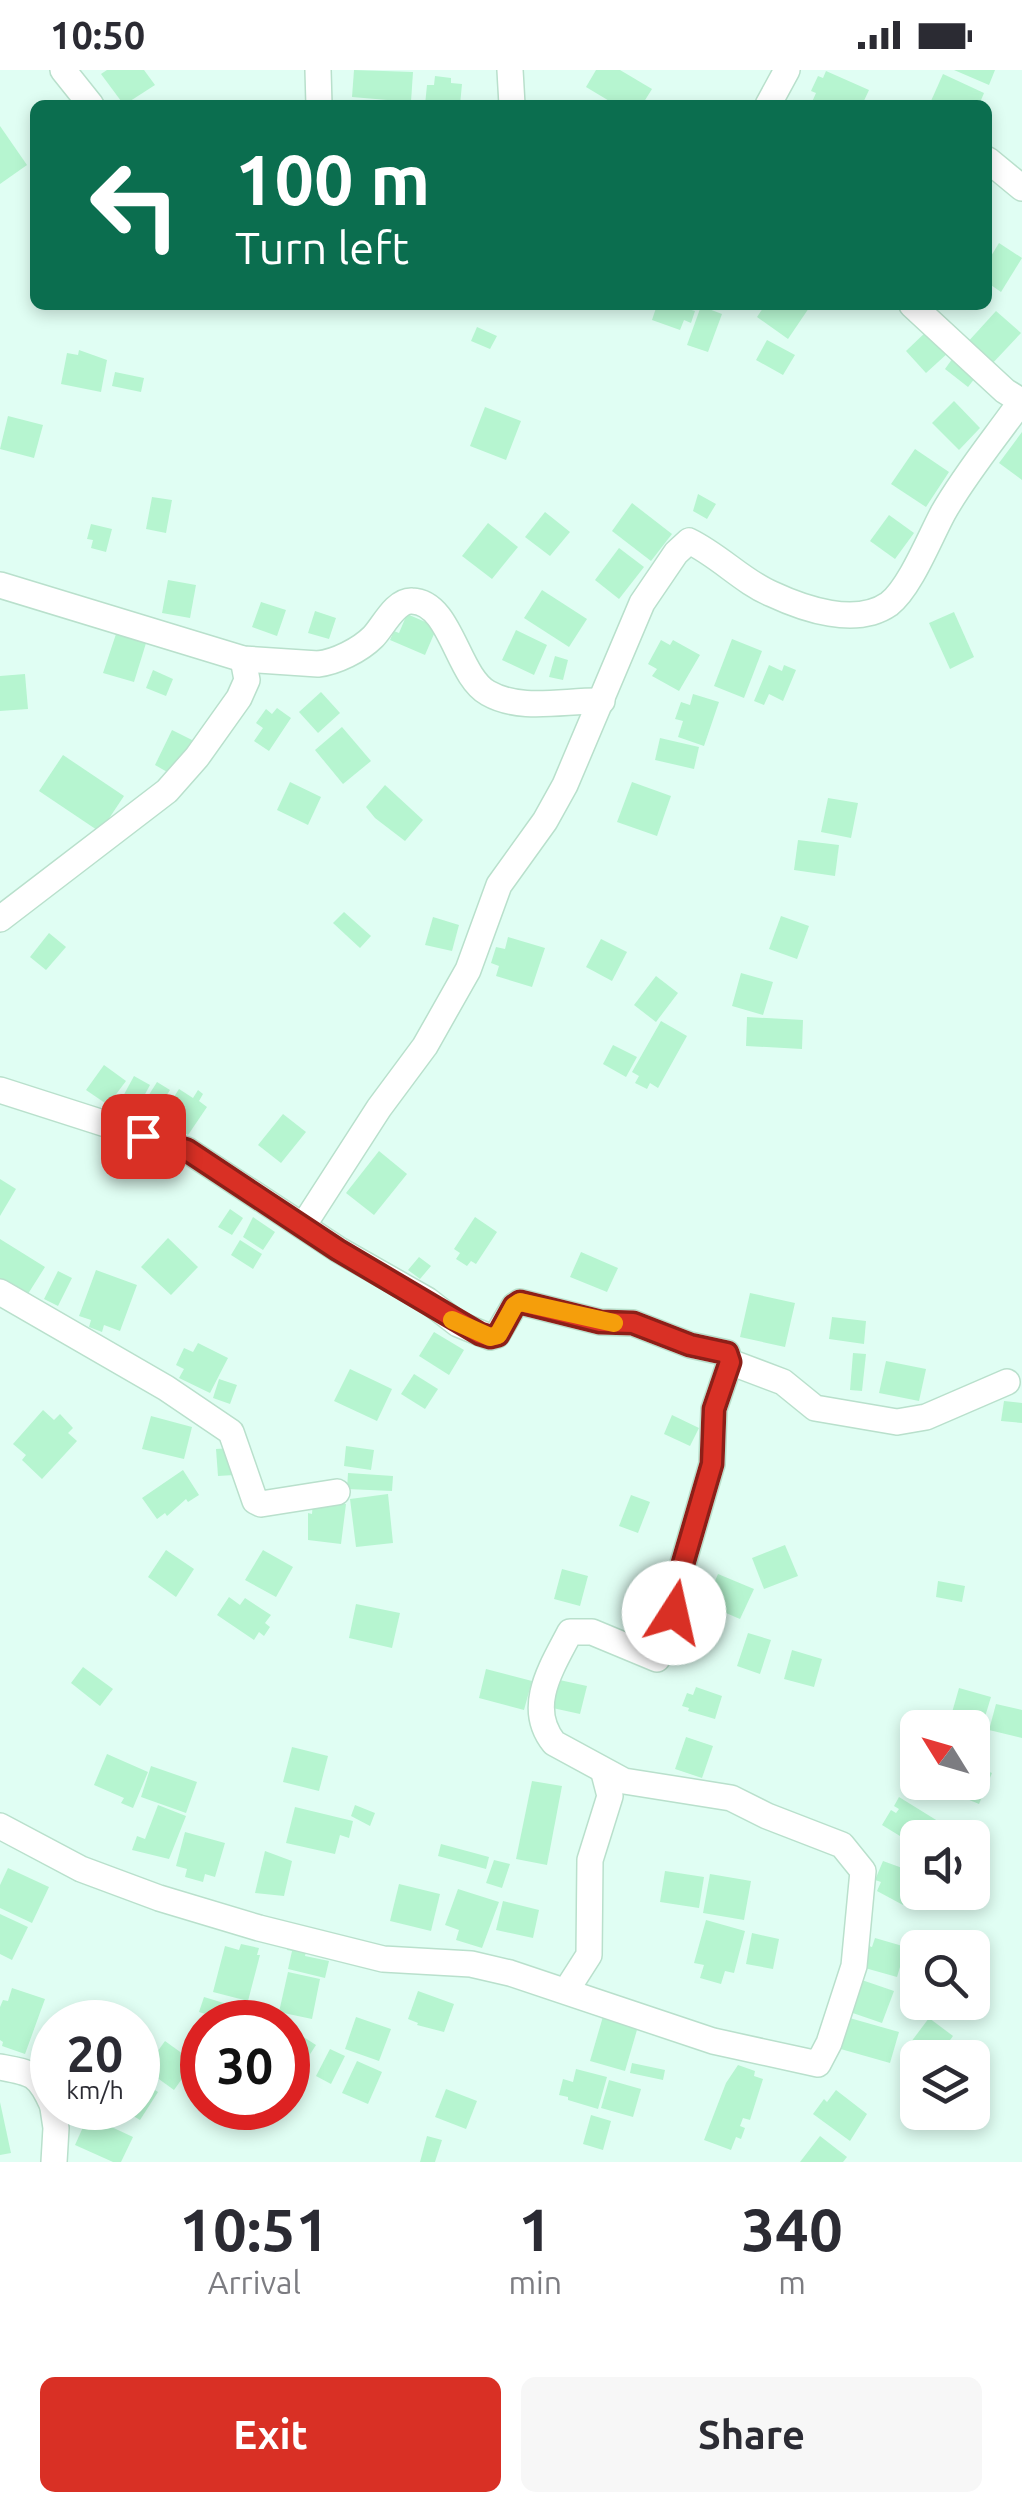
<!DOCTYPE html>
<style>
body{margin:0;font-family:Ubuntu,sans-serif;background:#f7f7f7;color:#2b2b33;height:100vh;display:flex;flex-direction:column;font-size:38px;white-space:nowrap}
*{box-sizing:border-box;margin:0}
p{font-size:32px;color:#7c7c81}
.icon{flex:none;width:55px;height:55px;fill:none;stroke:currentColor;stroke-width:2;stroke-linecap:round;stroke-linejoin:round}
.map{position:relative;height:2092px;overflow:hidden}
.side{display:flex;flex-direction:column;background:#fff;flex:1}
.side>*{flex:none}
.top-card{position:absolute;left:30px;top:30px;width:962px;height:210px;border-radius:15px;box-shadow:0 5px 15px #0003;background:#0b6e4f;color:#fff;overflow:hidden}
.needle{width:65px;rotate:307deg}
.controls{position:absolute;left:900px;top:1640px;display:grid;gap:20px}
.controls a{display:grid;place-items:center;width:90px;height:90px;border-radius:15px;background:#fff;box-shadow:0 5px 15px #0003;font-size:50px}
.speed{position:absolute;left:30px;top:1930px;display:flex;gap:20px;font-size:50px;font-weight:700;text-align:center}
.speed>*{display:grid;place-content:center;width:130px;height:130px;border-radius:50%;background:#fff;box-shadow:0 5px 15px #0003;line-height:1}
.speed small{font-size:25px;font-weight:400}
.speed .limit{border:15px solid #d22;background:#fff;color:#111}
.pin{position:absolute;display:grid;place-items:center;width:85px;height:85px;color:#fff;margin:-42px;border-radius:20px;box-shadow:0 5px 15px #0006}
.me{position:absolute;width:110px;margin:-55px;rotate:10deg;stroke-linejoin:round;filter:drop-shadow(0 0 8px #0008)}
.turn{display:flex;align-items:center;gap:35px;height:210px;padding:0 40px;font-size:45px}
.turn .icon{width:130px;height:130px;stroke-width:2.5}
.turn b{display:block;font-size:70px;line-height:85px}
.eta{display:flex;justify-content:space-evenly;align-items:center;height:170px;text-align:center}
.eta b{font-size:60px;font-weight:700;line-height:70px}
.action{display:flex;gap:20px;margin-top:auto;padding:20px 40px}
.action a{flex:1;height:115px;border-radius:15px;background:#d93025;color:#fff;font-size:40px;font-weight:700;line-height:115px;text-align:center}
.action a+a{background:#f7f7f7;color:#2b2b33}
.status{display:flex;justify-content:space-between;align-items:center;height:70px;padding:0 50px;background:#fff;direction:ltr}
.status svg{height:28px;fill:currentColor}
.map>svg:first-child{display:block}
.building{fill:#b6f5d0}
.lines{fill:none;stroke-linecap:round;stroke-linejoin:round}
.minor-casing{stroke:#b9e0cc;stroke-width:28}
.minor{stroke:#fff;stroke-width:25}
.route-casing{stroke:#8d1f18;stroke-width:25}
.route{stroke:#d93025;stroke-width:18}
.slow{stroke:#f59e0b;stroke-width:18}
</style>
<div class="status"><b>10:50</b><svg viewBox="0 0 49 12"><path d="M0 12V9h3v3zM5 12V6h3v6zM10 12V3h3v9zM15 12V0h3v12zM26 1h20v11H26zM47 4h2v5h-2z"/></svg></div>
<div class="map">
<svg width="1022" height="2092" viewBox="0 0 1022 2092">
<rect width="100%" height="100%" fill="#e0fef3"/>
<g class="building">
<polygon points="107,0 144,0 155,15 124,35 101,4"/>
<polygon points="354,0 413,2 411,32 352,27"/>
<polygon points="596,0 620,0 652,19 642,35 616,35 586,17"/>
<polygon points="954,0 995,0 989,15"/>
<polygon points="826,1 869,20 862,35 819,35 812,32 816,23 811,21 818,6 823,8"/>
<polygon points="943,4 984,23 979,35 939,35 931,31"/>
<polygon points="435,6 451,8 451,13 462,14 460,35 425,35 427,15 434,15"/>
<polygon points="0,56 27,95 0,114"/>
<polygon points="999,173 1022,188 1001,222 988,213 988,191"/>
<polygon points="657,235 689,235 688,239 695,241 691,253 684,250 680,260 652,250"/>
<polygon points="765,235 811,235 788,269 757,247"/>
<polygon points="701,236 722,244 708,282 687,275"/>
<polygon points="996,241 1021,263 990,296 966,274"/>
<polygon points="477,257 497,266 490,279 471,271"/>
<polygon points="929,259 949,282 926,303 906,281"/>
<polygon points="767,270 795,285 783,305 756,290"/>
<polygon points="79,280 107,290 101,322 61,314 67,283 78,285"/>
<polygon points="955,285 979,303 968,317 945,299"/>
<polygon points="115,302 144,308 141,322 112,316"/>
<polygon points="954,331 980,358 959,380 932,353"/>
<polygon points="485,337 521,351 506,390 470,376"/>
<polygon points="8,346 43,355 34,388 0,379"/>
<polygon points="1022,362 1022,410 999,393"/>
<polygon points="915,379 949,402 926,437 891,414"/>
<polygon points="698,424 716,434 707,449 693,441"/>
<polygon points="152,427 172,430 166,463 146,459"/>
<polygon points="632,433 672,464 651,491 612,461"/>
<polygon points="545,442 570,462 550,486 525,467"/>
<polygon points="889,445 914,463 895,489 870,471"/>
<polygon points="488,453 518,477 492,509 462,486"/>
<polygon points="91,454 112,459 106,482 91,478 93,470 87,469"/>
<polygon points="619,478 644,497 619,529 595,510"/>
<polygon points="168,510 196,515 190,548 162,543"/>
<polygon points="542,520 587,549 569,577 524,548"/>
<polygon points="261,532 286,540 277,566 252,557"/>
<polygon points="315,541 336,548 329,569 308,563"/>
<polygon points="954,542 974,587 950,599 929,553"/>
<polygon points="407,544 437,557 425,585 390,570 394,561 399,563"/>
<polygon points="516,560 547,575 534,605 502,590"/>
<polygon points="117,561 147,570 134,612 103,603"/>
<polygon points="732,569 762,581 744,628 714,616"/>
<polygon points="661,570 670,575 673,570 700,585 679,621 652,606 657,599 648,594"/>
<polygon points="555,586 568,590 563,610 549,607"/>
<polygon points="769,595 782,601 784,595 796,600 783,631 769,624 764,635 754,631"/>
<polygon points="153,600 173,609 166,626 146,618"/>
<polygon points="25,604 28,639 0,641 0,606"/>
<polygon points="321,622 340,643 318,663 299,642"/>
<polygon points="693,624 719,632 704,676 678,667 683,651 675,649 681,632 690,635"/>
<polygon points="277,638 291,648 269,681 254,671 263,658 256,653 266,639 272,644"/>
<polygon points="342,657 371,691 343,714 315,680"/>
<polygon points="172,660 194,671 169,703 155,695"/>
<polygon points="660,668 699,677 694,699 655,690"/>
<polygon points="63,685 124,726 100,762 39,721"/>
<polygon points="290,712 321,727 308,755 277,740"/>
<polygon points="632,712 671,726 657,766 617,752"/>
<polygon points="385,715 423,750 405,771 375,748 366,737"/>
<polygon points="828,728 858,733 851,768 821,762"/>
<polygon points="798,770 839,775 835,806 794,800"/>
<polygon points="344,842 371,866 360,878 333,853"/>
<polygon points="781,846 809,856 797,889 769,879"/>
<polygon points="433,847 459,855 452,881 425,875"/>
<polygon points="49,863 66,877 46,900 30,887"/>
<polygon points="508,867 545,878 532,917 496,906 499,896 491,893 496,877 505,879"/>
<polygon points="601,869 627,882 612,911 586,897"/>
<polygon points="741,903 773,912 763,945 732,936"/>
<polygon points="656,906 678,923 656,952 634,935"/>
<polygon points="747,947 803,950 802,979 746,976"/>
<polygon points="661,951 687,966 658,1018 650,1013 647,1019 635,1013 639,1006 632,1002"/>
<polygon points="613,975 637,987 626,1007 603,994"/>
<polygon points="104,995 126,1011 108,1035 86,1020"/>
<polygon points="134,1006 150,1015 137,1039 121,1030"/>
<polygon points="157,1012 170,1020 153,1047 140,1039"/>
<polygon points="179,1019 193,1028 198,1020 203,1024 199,1031 207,1037 188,1065 161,1047"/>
<polygon points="283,1044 306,1062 281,1093 258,1075"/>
<polygon points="379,1081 407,1104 374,1145 346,1123"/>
<polygon points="0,1109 16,1119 0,1146"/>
<polygon points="230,1139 243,1148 232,1165 218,1157"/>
<polygon points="253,1147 275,1162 263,1180 243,1167"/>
<polygon points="475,1147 497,1162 476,1194 471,1191 467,1196 456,1189 460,1183 454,1179"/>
<polygon points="168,1168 198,1197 171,1225 141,1197"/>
<polygon points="0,1169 45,1197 21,1235 14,1217 0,1209"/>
<polygon points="240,1170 262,1184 253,1199 231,1185"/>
<polygon points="581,1182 618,1198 607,1222 570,1207"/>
<polygon points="419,1187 431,1196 420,1209 408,1200"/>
<polygon points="96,1200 137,1215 120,1261 104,1255 102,1262 89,1257 91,1250 79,1246"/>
<polygon points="58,1201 72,1208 58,1236 44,1229"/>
<polygon points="750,1223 795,1233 785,1277 740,1267"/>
<polygon points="832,1247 866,1251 864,1274 829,1269"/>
<polygon points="434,1262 464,1280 449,1305 419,1286"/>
<polygon points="198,1273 228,1288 210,1323 179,1308 184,1299 176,1295 184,1278 193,1282"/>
<polygon points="853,1283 866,1284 862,1321 850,1320"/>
<polygon points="886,1291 926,1299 919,1331 879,1323"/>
<polygon points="350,1299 392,1319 377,1351 334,1331"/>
<polygon points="414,1304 438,1319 425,1339 401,1324"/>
<polygon points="219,1309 237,1315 230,1334 213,1328"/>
<polygon points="1004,1331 1022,1333 1022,1353 1001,1351"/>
<polygon points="43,1340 54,1350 60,1344 73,1358 68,1363 77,1371 42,1409 22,1390 26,1385 13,1374"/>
<polygon points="672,1345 699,1358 690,1376 664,1364"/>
<polygon points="151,1346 192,1357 184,1389 142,1379"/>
<polygon points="346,1376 374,1380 371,1400 344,1396"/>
<polygon points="232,1378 234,1405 218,1406 216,1379"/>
<polygon points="183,1400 199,1425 188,1432 186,1429 167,1446 165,1443 157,1449 142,1428"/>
<polygon points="348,1403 393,1406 392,1421 347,1419"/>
<polygon points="388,1424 393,1473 356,1477 350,1429"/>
<polygon points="631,1425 650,1432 638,1463 619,1456"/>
<polygon points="313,1431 346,1434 341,1474 308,1470 308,1443 312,1444"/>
<polygon points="785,1475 798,1506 764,1519 752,1488"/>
<polygon points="166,1480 194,1499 176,1527 148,1507"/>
<polygon points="263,1480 293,1497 276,1527 245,1510"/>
<polygon points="562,1499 588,1506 580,1536 554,1529"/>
<polygon points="718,1504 754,1519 740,1549 705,1534"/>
<polygon points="938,1511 965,1516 962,1532 936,1527"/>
<polygon points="229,1527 240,1535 245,1528 271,1545 265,1553 270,1557 264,1566 259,1562 254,1570 217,1545"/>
<polygon points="356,1534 400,1543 392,1578 349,1568"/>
<polygon points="748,1563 771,1570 760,1604 737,1596"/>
<polygon points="792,1580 822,1589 814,1617 784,1609"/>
<polygon points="83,1597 113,1619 100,1636 71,1613"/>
<polygon points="486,1599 532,1611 524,1640 479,1628"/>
<polygon points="555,1609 587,1616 580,1644 548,1637"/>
<polygon points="696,1617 722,1626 715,1649 688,1641 689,1638 682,1636 687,1623 693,1625"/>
<polygon points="959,1618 991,1627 980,1663 972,1658 949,1653"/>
<polygon points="996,1634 1022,1640 1022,1668 989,1660"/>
<polygon points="686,1667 713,1676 702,1708 675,1699"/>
<polygon points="292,1677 328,1686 319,1721 283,1712"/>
<polygon points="107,1684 148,1702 133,1738 121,1733 124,1728 94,1715"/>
<polygon points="972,1695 992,1703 979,1734 943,1719 945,1712 972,1712"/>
<polygon points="151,1696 197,1712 186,1743 141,1727"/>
<polygon points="532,1711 562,1716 547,1795 516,1789"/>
<polygon points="899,1727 941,1753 932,1768 918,1768 918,1777 882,1755 891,1740 896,1743 899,1739 894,1736"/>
<polygon points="158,1735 186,1746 169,1789 132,1780 137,1766 145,1769"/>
<polygon points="355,1735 375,1743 370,1756 351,1746"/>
<polygon points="295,1737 353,1751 349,1768 340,1765 335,1784 286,1773"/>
<polygon points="185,1762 225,1773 215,1807 205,1804 203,1812 185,1807 187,1799 176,1796"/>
<polygon points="441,1774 489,1787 486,1799 438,1786"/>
<polygon points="265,1781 292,1791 284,1826 255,1823"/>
<polygon points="494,1790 510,1794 502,1818 486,1813"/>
<polygon points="883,1791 916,1803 903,1835 877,1821 881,1812 875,1810"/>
<polygon points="8,1798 49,1817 32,1853 0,1838 0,1815"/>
<polygon points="665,1801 704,1807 699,1838 660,1832"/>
<polygon points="710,1804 751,1811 744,1850 703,1843"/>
<polygon points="399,1814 440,1824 431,1861 390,1851"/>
<polygon points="458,1819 499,1832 482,1878 456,1870 459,1860 445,1855"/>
<polygon points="503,1831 539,1840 533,1868 496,1860"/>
<polygon points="0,1844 28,1857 12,1890 0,1884"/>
<polygon points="706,1850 745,1861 734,1903 725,1901 721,1914 700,1908 704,1895 694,1893"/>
<polygon points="752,1863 779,1869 773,1899 746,1894"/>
<polygon points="290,1866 309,1870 305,1886 329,1891 325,1908 288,1899 292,1881 287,1880"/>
<polygon points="875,1868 906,1877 897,1907 865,1898 867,1891 862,1890 866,1875 872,1877"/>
<polygon points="241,1874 259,1878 257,1885 260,1885 248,1931 213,1922 225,1876 239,1880"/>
<polygon points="288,1902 320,1909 312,1949 279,1942"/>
<polygon points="856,1908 894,1921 882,1953 844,1940"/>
<polygon points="12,1918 45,1929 25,1984 2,1976 3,1972 0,1970 0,1937 3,1930 8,1931"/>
<polygon points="418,1921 454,1934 444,1962 417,1955 418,1953 408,1949"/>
<polygon points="204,1927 247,1940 243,1952 223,1952 224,1950 199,1942"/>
<polygon points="604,1943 639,1953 625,2001 590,1991"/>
<polygon points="839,1945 899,1962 890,1993 830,1976"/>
<polygon points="356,1947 391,1959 379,1991 345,1979"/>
<polygon points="929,1948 953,1966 937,1988 931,1988 911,1972"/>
<polygon points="288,1957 316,1975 307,1989 288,1977"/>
<polygon points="165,1971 194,1992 174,2020 145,1999"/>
<polygon points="288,1979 306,1990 298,2003 288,1996"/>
<polygon points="330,1979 345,1986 331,2014 316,2006"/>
<polygon points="357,1991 382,2002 368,2034 342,2023"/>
<polygon points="632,1993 665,2000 663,2010 630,2003"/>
<polygon points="738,1995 755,2001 754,2006 763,2009 750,2050 743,2048 740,2056 745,2058 741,2069 736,2067 731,2080 704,2070 726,2013"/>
<polygon points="576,1999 607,2007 598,2039 568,2030 568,2027 559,2025 563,2009 573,2012"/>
<polygon points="138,2009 158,2022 140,2050 120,2038 138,2038"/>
<polygon points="609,2010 641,2019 633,2047 601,2038"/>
<polygon points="446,2019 477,2031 466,2059 435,2047"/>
<polygon points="836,2020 867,2044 850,2071 813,2044 824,2029 827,2032"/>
<polygon points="0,2032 11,2083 0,2085"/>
<polygon points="591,2045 611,2051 603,2080 583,2074"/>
<polygon points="88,2046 133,2067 121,2092 113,2092 75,2075"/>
<polygon points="427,2066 442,2070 435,2092 420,2092"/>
<polygon points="820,2066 847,2087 843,2092 800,2092"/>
</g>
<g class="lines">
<g class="minor-casing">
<g id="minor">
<polyline points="63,0 91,35"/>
<polyline points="318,0 319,35"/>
<polyline points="510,0 512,35"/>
<polyline points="768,35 787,0"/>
<polyline points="988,90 1022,118"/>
<polyline points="912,235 1005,321 1021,331"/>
<path d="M0,515l243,74 75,5c18,-2 42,-14 55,-27 10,-10 22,-37 39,-36 39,1 45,75 76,92 33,19 77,7 114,8"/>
<polyline points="0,849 167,721 197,687 239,628 247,610 243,589"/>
<polyline points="0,1020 187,1080 339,1180 427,1230 458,1254 490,1267 497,1265 514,1236 520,1232 600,1252 633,1253 690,1275 727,1283 730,1292 783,1312 815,1338 897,1352 926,1347 1007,1312"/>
<path d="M303,1156l76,-118 46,-62 43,-76 31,-85 46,-64 20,-36 77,-182 34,-50 13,-12c31,15 54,41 83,53 32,15 84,33 117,10 21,-16 41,-67 54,-91 22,-39 53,-76 79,-113"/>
<polyline points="0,1222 166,1318 231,1362 255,1431 261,1434 337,1422"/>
<path d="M0,1756l81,43 78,29 100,30 124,31 88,5 39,9 203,68 105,23 11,-21 25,-77 9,-95 -21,-26 -75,-29 -36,-18 -107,-17 -70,-38c-29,-36 -2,-76 16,-111h22l65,27 17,-46 8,-46 30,-103 2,-55 16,-47"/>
<polyline points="566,1921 589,1885 590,1790 610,1726 604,1703"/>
<path d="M0,1997c32,6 38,6 52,37"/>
<polyline points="53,2038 56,2058 54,2092"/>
</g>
</g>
<use href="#minor" class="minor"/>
</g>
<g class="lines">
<g class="route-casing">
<polyline id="route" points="143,1066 187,1080 338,1180 480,1264 490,1267 498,1265 514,1236 520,1232 600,1252 633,1253 690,1275 727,1283 730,1292 714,1339 712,1394 682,1497 674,1543"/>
</g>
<use href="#route" class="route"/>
<polyline class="slow" points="452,1250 490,1267 498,1265 514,1236 520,1232 614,1253"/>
</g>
</svg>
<div class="controls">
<a><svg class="needle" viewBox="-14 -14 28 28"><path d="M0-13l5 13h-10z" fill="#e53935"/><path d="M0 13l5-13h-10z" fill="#7c7c81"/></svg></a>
<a><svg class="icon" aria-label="sound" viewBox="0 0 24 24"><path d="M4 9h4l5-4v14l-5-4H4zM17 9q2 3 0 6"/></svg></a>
<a><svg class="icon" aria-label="search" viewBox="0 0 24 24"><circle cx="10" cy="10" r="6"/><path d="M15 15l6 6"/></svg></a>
<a><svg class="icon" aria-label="layers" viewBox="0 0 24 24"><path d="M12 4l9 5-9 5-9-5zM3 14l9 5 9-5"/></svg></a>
</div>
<div class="speed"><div>20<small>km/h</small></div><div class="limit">30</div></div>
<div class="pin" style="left:143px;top:1066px;background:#d93025"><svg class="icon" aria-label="arrive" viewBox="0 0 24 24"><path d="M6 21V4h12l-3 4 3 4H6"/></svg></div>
<svg class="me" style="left:674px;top:1543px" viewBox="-20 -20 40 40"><circle r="19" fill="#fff"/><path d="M0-13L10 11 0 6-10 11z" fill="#d93025"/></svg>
<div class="top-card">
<div class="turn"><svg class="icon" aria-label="left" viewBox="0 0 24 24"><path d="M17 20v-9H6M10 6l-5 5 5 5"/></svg><div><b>100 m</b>Turn left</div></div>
</div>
</div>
<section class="side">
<div class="eta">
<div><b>10:51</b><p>Arrival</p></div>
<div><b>1</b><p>min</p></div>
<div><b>340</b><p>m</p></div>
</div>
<div class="action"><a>Exit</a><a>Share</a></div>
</section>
